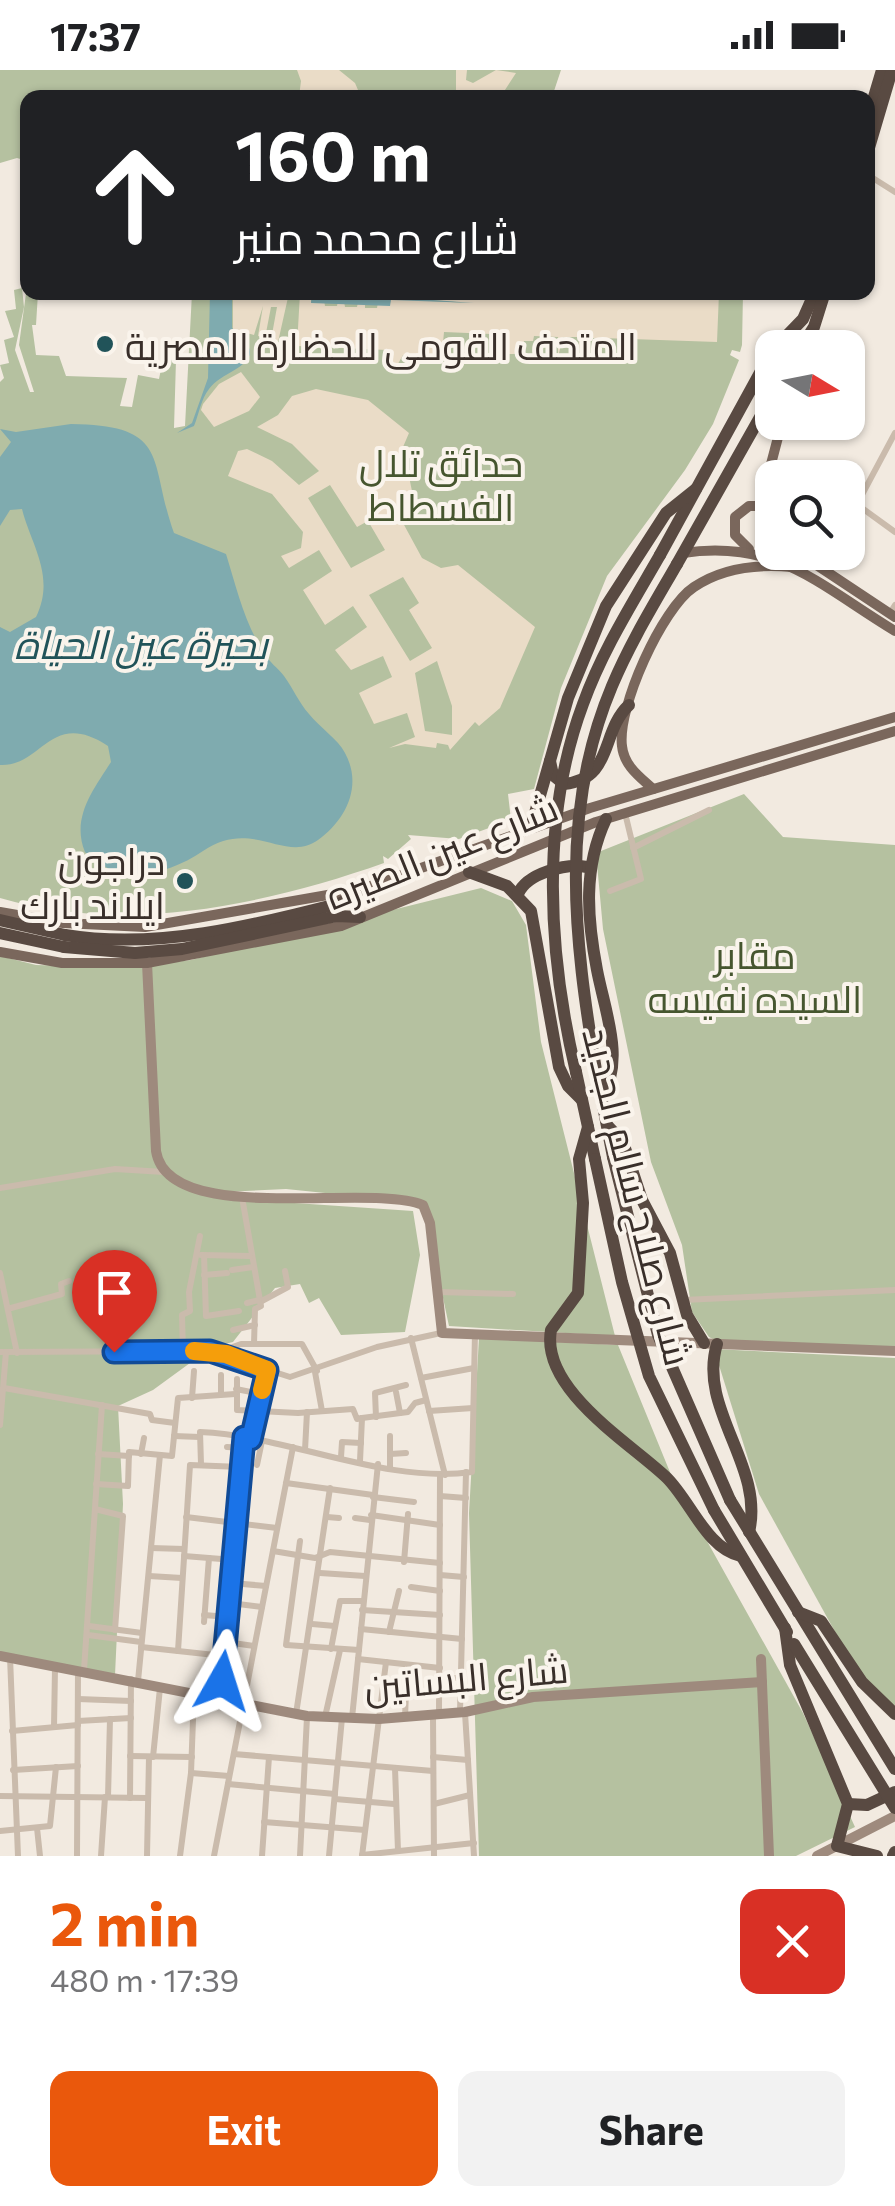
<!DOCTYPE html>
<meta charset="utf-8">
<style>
body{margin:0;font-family:Commissioner,Cairo,sans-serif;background:#f2f2f2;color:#202124;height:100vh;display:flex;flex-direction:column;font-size:38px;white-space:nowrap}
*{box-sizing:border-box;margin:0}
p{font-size:32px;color:#757577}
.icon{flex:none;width:55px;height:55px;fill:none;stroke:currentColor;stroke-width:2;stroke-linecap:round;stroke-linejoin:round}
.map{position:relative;height:1786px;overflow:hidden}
.details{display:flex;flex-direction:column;background:#fff;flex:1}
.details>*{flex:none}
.hud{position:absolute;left:20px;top:20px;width:855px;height:210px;border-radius:20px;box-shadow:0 2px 8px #0004;background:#202124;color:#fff;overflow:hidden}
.needle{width:65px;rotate:100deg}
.fabs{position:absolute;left:755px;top:260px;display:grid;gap:20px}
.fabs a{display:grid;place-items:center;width:110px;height:110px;border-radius:20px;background:#fff;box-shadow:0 2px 8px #0004;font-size:50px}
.pin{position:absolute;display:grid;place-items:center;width:85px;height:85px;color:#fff;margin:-102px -42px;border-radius:50% 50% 50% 0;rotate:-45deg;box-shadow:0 0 10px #0007}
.pin .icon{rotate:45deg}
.me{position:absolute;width:110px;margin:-55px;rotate:6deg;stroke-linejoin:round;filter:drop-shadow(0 0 8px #0008)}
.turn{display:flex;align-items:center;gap:35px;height:210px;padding:0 50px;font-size:45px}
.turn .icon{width:130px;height:130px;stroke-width:2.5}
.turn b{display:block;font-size:70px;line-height:85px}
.round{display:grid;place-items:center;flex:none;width:105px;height:105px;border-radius:20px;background:#f2f2f2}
.headline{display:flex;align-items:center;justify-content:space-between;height:170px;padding:0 50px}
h1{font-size:60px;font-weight:700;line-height:75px;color:#ea580c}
.primary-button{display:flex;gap:20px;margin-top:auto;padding:20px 50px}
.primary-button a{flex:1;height:115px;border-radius:20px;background:#ea580c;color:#fff;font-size:40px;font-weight:700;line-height:115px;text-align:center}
.primary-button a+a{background:#f2f2f2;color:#202124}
.status{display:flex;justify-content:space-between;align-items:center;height:70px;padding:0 50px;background:#fff;direction:ltr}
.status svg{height:28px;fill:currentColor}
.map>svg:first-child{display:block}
.green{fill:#b5c1a0}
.plaza{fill:#eadcc7;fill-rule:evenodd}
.water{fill:#7fabaf}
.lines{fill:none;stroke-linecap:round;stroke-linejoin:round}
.street{stroke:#cabbac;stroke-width:6}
.secondary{stroke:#9e8a7d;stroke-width:10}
.primary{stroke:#7a675c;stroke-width:10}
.highway{stroke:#594a42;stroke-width:12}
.highway-bridge{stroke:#594a42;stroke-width:12}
.route-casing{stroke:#114b97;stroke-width:25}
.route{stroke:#1a73e8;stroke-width:18}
.slow{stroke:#f59e0b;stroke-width:18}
.poi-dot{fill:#215359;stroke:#faf4ec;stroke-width:4}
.labels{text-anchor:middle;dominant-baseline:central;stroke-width:8;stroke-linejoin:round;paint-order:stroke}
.poi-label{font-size:38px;fill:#392f2a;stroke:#faf4ec;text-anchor:start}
.park-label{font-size:38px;fill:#46562f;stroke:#faf4ec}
.street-label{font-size:38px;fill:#392f2a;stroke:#faf4ec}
.water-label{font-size:40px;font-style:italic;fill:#215359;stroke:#faf4ec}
</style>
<div class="status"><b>17:37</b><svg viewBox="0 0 49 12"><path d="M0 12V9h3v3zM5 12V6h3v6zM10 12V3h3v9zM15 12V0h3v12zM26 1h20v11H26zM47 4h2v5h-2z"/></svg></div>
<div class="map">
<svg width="895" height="1786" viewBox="0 0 895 1786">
<rect width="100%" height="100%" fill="#f2eae0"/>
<g class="green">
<polygon points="0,0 561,0 552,27 28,28 27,91 17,88 0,93"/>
<path d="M27,216l1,6 10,1 -2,32h-4l4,30 23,1 7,20 61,2 -7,28 12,1 6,-32 21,4 4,-20 13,1 -2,68 11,-2 7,-133h551l-1,52 -2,7 -8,-2 -2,5 9,5 -26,64 -28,46 -78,106 -46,112 -27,101 -26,5 3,26 -52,19 -51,-4 3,4 -23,20 -5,-3 1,7c-119,42 -260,72 -384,35v-516l4,-4 -4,-13 9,-2 -5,-23 10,-3 -9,-26 11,-2 -2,-19 8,-2 2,19 -9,43 15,42h4l-15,-47z"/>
<polygon points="744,724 783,767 895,775 895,1278 721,1273 709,1267 692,1242 682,1175 651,1092 603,859 596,783"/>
<polygon points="481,818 512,831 526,855 541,972 615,1266 449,1256 423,1133 286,1119 223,1122 195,1117 164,1099 160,1088 150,895 191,890"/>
<polygon points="0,886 36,895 143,898 155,1088 165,1107 180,1116 222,1128 413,1141 420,1185 405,1262 341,1265 319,1228 309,1233 300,1214 275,1218 233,1272 212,1277 153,1320 118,1336 123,1434 115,1605 0,1585"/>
<polygon points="479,1268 618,1275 674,1412 803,1643 855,1757 796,1786 479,1786 469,1443"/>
<polygon points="714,1279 895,1288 895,1637 855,1598 759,1424"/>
</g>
<g class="plaza">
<polygon points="297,0 339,0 355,13 361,27 299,27 301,11"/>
<polygon points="456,0 467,0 466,10 473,13 496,0 516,3 503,23 456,27"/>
<polygon points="391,222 638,226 642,222 657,227 658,223 719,223 717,272 602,268 601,289 596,289 597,268 582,268 581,288 578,267 563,267 558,287 558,267 534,266 533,271 524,271 523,278 516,278 516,284 505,284 505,277 498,277 498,270 491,269 491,264 444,262 442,283 403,285 395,299 386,299 387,280 297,276 300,223 312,223 311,232 324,230 325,236 337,236 338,231 344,231 345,237 357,237 358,232 365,232 365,238 377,238 378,232 391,229 470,233 391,227"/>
<polygon points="233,223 289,223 278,272 271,270 277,237 271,237 265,268 258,266 263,236 254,265 233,259"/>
<polygon points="241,302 260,327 249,341 214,357 201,340 203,334 219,314"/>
<path d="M316,319l52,11 41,33 -6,14 11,54 -11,22 19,35 19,10 17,-3 77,62 -35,81 -21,18 -4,-4 -25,28 -2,-5 -11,-2 -1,5 -31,-4 -16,4 26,-11 -8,-24 -33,11 -15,-31 33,-16 -9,-21 -32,14 -16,-20 32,-23 -14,-21 -28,19 -22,-35 29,-19 -13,-21 -30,18 -8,-12 20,-8 2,-16 -31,-38 -44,-18 10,-25 9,-2 25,12 27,24 20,-14 -27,-27 -35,-17 21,-12 14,-19zM330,415l27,42 11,-6 17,29 -34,18 -43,-70zM403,507l16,26 -10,7 23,38 -22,13 -41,-66zM437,591l15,45v29l-27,-4 -10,-58z"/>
</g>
<g class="water">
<polygon points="312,222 391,223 391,227 474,233 391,230 390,236 311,233"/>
<path d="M210,223h22v35c45,36 -7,39 -23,61 -8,10 -10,25 -15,37l-17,7 15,-10 16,-45z"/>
<path d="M71,354c101,1 77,37 103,109l52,21c11,35 18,68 38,99 5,9 14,15 20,23 9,12 15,27 25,38 10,13 29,25 36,39 18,33 1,67 -27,87 -33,24 -66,-23 -115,11 -35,24 -85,36 -118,1 -14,-34 8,-62 26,-90l-3,-16c-57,-38 -66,21 -108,19v-138l10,5 26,-15c20,-41 -5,-72 -14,-108l-12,1 -10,16v-69l11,-15 -11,-13 16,3z"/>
</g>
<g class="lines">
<g class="street">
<polyline points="868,105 895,122"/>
<polyline points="855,433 895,462"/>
<polyline points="848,451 895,363"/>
<polyline points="818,496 829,482"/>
<polyline points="890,543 895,535"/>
<polyline points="633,778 709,740"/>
<polyline points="610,821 641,809 625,743"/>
<polyline points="0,1118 115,1099 164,1102"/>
<polyline points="242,1127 261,1236 255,1239 254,1274"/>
<polyline points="201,1185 250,1186"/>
<polyline points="204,1185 206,1246 239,1241"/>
<polyline points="232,1200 253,1197"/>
<polyline points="0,1203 17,1283"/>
<polyline points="204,1205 227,1203"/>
<polyline points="439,1222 513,1224"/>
<polyline points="683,1230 895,1220"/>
<polyline points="260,1232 288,1217 285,1201"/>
<polyline points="247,1233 259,1230"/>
<polyline points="11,1238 62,1224 61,1214 69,1211"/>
<polyline points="233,1260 255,1255"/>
<polyline points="411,1268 445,1405"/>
<polyline points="221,1281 241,1274 302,1274 317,1301"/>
<polyline points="0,1282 210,1281 290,1307 377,1277 441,1263"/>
<polyline points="183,1282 182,1245 190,1241 189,1222 200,1166"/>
<polyline points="315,1302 322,1341"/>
<polyline points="221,1305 221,1324"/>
<polyline points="421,1308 474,1298"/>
<polyline points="237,1309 237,1340 298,1343 353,1339 357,1349 362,1348"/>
<polyline points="4,1318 150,1344 152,1350 175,1353"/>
<polyline points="236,1319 261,1324"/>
<polyline points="396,1322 400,1343"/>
<polyline points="192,1328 194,1301"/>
<polyline points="429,1341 473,1338"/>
<polyline points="376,1347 375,1323 406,1315"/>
<polyline points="362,1348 408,1342 415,1333 426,1330"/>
<polyline points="0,1355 6,1282"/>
<polyline points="174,1366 200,1367"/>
<polyline points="390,1366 390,1397"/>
<polyline points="251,1369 267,1300"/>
<polyline points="227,1377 243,1378"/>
<polyline points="305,1380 307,1342"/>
<polyline points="98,1384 129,1386"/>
<polyline points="141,1384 144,1368"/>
<polyline points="390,1384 406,1383"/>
<polyline points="341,1387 342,1372 361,1373"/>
<polyline points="360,1391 362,1348"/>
<path d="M201,1394l-1,-32c90,4 182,52 272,40l3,-139"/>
<polyline points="257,1395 262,1371"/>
<polyline points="286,1413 373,1425"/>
<polyline points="96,1414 128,1416 129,1382 172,1386 178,1328 235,1324"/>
<polyline points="440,1426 466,1428"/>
<polyline points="373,1427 414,1432"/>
<polyline points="95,1439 123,1446 115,1560"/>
<polyline points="371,1445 440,1455"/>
<polyline points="186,1447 277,1458"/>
<polyline points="327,1447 339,1448"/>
<polyline points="355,1448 370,1450"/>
<polyline points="235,1453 244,1367"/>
<polyline points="300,1471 286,1575 359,1580"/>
<polyline points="151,1478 184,1479"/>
<polyline points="273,1481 315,1488 330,1482 440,1493"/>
<polyline points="184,1486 234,1490"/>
<polyline points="404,1492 408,1444"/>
<polyline points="320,1503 365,1506"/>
<polyline points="440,1505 464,1507"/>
<polyline points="149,1506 182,1508"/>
<polyline points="232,1513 266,1516"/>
<polyline points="411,1517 440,1521"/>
<polyline points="230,1533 262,1537"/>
<polyline points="362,1540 440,1545"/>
<polyline points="204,1545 228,1547"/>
<polyline points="204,1552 209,1488"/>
<polyline points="312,1554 335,1556"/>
<polyline points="89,1556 142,1563"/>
<polyline points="361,1559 462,1569"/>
<polyline points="389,1562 399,1521"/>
<polyline points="88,1565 141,1572"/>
<polyline points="226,1572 254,1576"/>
<polyline points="141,1577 224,1586"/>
<polyline points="331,1579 340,1531 363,1531"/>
<polyline points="178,1581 190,1395 241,1397"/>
<polyline points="10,1587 18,1786"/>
<polyline points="358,1589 440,1598"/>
<polyline points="84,1600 102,1335"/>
<polyline points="440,1608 461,1608"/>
<polyline points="138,1611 160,1385"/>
<polyline points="222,1611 238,1453"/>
<polyline points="199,1624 205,1609 236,1613"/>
<polyline points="78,1629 131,1631"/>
<polyline points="460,1642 466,1402"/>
<polyline points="465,1643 474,1786"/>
<polyline points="296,1644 330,1418"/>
<polyline points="439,1644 440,1406"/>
<polyline points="433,1646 434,1786"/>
<polyline points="325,1647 340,1580"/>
<polyline points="352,1648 378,1394"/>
<polyline points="405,1648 407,1595"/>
<polyline points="78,1651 131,1648"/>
<polyline points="54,1657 55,1598"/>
<polyline points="12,1661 78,1655"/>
<polyline points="234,1684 433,1701"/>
<polyline points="130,1686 192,1687"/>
<polyline points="153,1687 160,1618"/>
<polyline points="433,1687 468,1690"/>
<polyline points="395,1698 398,1781"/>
<polyline points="13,1700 78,1696"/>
<polyline points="191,1703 229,1706"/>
<polyline points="228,1714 335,1724"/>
<polyline points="0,1726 147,1728"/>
<polyline points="108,1727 110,1649"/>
<polyline points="130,1728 131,1609"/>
<polyline points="335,1729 394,1734"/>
<polyline points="434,1734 470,1725"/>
<polyline points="264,1752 365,1760"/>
<polyline points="37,1758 40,1786"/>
<polyline points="0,1761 50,1756 56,1697"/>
<polyline points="362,1785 474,1773"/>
<polyline points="77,1786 78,1600"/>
<polyline points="101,1786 105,1727"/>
<polyline points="147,1786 149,1687"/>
<polyline points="180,1786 191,1703 194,1623"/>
<polyline points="214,1786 293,1377"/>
<polyline points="262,1786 269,1687"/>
<polyline points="300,1786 307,1647"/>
<polyline points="329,1786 342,1648"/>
<polyline points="362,1786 386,1592"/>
</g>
<g class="secondary">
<path d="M147,893l9,188c12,77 212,31 267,54l7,18 12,110 453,18"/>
<polyline points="0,1586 307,1646 379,1649 465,1642 533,1627 762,1612"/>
<polyline points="761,1589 769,1786"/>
<polyline points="817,1786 895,1746"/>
</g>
<g class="primary">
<polyline points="772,453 765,417 782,352"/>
<polyline points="749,479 735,465 735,447 749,436 767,436"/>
<polyline points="797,482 895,547"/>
<path d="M683,483c94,-14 136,32 212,78"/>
<path d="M653,719c-13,-12 -29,-23 -31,-43 -5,-38 40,-138 72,-159 28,-19 65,-23 98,-20"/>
<polyline points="0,842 63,853 145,857 362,819 590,738 895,647"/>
<polyline points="0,882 62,893 147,893 341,856 596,752 895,661"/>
</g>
<g class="highway">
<polyline points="868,47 882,0"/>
<polyline points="868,81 892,0"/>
<polyline points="775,278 803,249 815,222"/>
<polyline points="801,278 814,257 825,222"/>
<polyline points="660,485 772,281"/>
<polyline points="677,494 772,326"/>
<path d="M550,691l3,14 11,9c50,-5 36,-52 65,-79"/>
<polyline points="531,757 568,628 606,536 666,443 696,419"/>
<polyline points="469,802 507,816 531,841 559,997 568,1016 582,1030"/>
<path d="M518,824c9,-21 48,-31 69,-27"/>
<path d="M65,865c92,15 187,-9 276,-32l21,-14"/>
<polyline points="64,877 135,883 182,879 337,846 360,847"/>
<polyline points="596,1000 613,1087"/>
<polyline points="576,1002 595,1089"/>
<path d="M602,1028c23,-39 3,-86 -5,-128 -10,-52 -14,-102 9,-151"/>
<polyline points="607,1055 623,1072 642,1130 670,1183 687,1245 704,1273"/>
<path d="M588,1057l-9,32 4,44 -5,90 -27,37c-11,60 81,114 116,148 24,24 40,71 74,78"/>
<path d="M717,1274c-20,65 48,122 32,188"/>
<polyline points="730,1430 895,1699"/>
<polyline points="714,1440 787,1562"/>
<polyline points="798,1542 821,1551 862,1612 895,1644"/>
<polyline points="785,1558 790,1595 848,1734 837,1776 877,1786"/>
<polyline points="848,1734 867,1735 895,1722"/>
<polyline points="893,1786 895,1782"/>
</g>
<g class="highway-bridge">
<polyline points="0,850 65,865"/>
<polyline points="0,863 64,877"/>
<path d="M596,1000c-22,-131 -37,-258 16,-384 18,-43 42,-82 65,-122"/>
<path d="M576,1002c-28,-118 -36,-253 7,-368 19,-53 49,-100 77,-149"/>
<polyline points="613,1087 658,1265 730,1430"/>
<polyline points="595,1089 622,1212 649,1306 714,1440"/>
<polyline points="794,1574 895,1738"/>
</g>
</g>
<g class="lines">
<g class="route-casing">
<polyline id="route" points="114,1282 210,1281 267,1300 251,1369 244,1367 222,1611"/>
</g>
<use href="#route" class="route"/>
<polyline class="slow" points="194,1281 226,1284 267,1300 262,1320"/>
</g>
<g class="poi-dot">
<circle cx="105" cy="274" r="10"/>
<circle cx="185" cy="811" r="10"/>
</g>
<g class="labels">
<g class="poi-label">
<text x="125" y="274">المتحف القومى للحضارة المصرية</text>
<text x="165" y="789" text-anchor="end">دراجون<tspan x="165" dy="44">ايلاند بارك</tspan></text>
</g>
<g class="park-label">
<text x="441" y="391">حدائق تلال<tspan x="441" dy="44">الفسطاط</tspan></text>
<text x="755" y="883">مقابر<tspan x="755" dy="44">السيده نفيسه</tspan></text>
</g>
<g class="street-label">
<text transform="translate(441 780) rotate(-22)">شارع عين الصيره</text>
<text transform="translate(639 1126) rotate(76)">شارع صلاح سالم الجديد</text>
<text transform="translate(466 1606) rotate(-5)">شارع البساتين</text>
</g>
<g class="water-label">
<text x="141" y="572">بحيرة عين الحياة</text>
</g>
</g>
</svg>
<div class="fabs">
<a><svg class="needle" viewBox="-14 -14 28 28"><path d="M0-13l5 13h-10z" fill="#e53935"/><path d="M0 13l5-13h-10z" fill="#757577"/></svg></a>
<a><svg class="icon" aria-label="search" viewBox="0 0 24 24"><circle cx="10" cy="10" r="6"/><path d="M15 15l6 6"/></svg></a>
</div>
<div class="pin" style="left:114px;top:1282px;background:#d93025"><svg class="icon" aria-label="arrive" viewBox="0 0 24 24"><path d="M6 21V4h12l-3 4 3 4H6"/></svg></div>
<svg class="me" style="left:222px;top:1611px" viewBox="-20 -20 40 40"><path d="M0-17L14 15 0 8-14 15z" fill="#1a73e8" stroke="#fff" stroke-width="4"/></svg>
<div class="hud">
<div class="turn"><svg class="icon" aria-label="ahead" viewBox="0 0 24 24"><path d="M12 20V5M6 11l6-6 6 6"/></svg><div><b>160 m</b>شارع محمد منير</div></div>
</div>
</div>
<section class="details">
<div class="headline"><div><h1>2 min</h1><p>480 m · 17:39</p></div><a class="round" style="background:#d93025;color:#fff"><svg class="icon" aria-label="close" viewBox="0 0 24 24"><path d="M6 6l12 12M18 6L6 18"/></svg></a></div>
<div class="primary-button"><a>Exit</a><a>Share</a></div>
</section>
